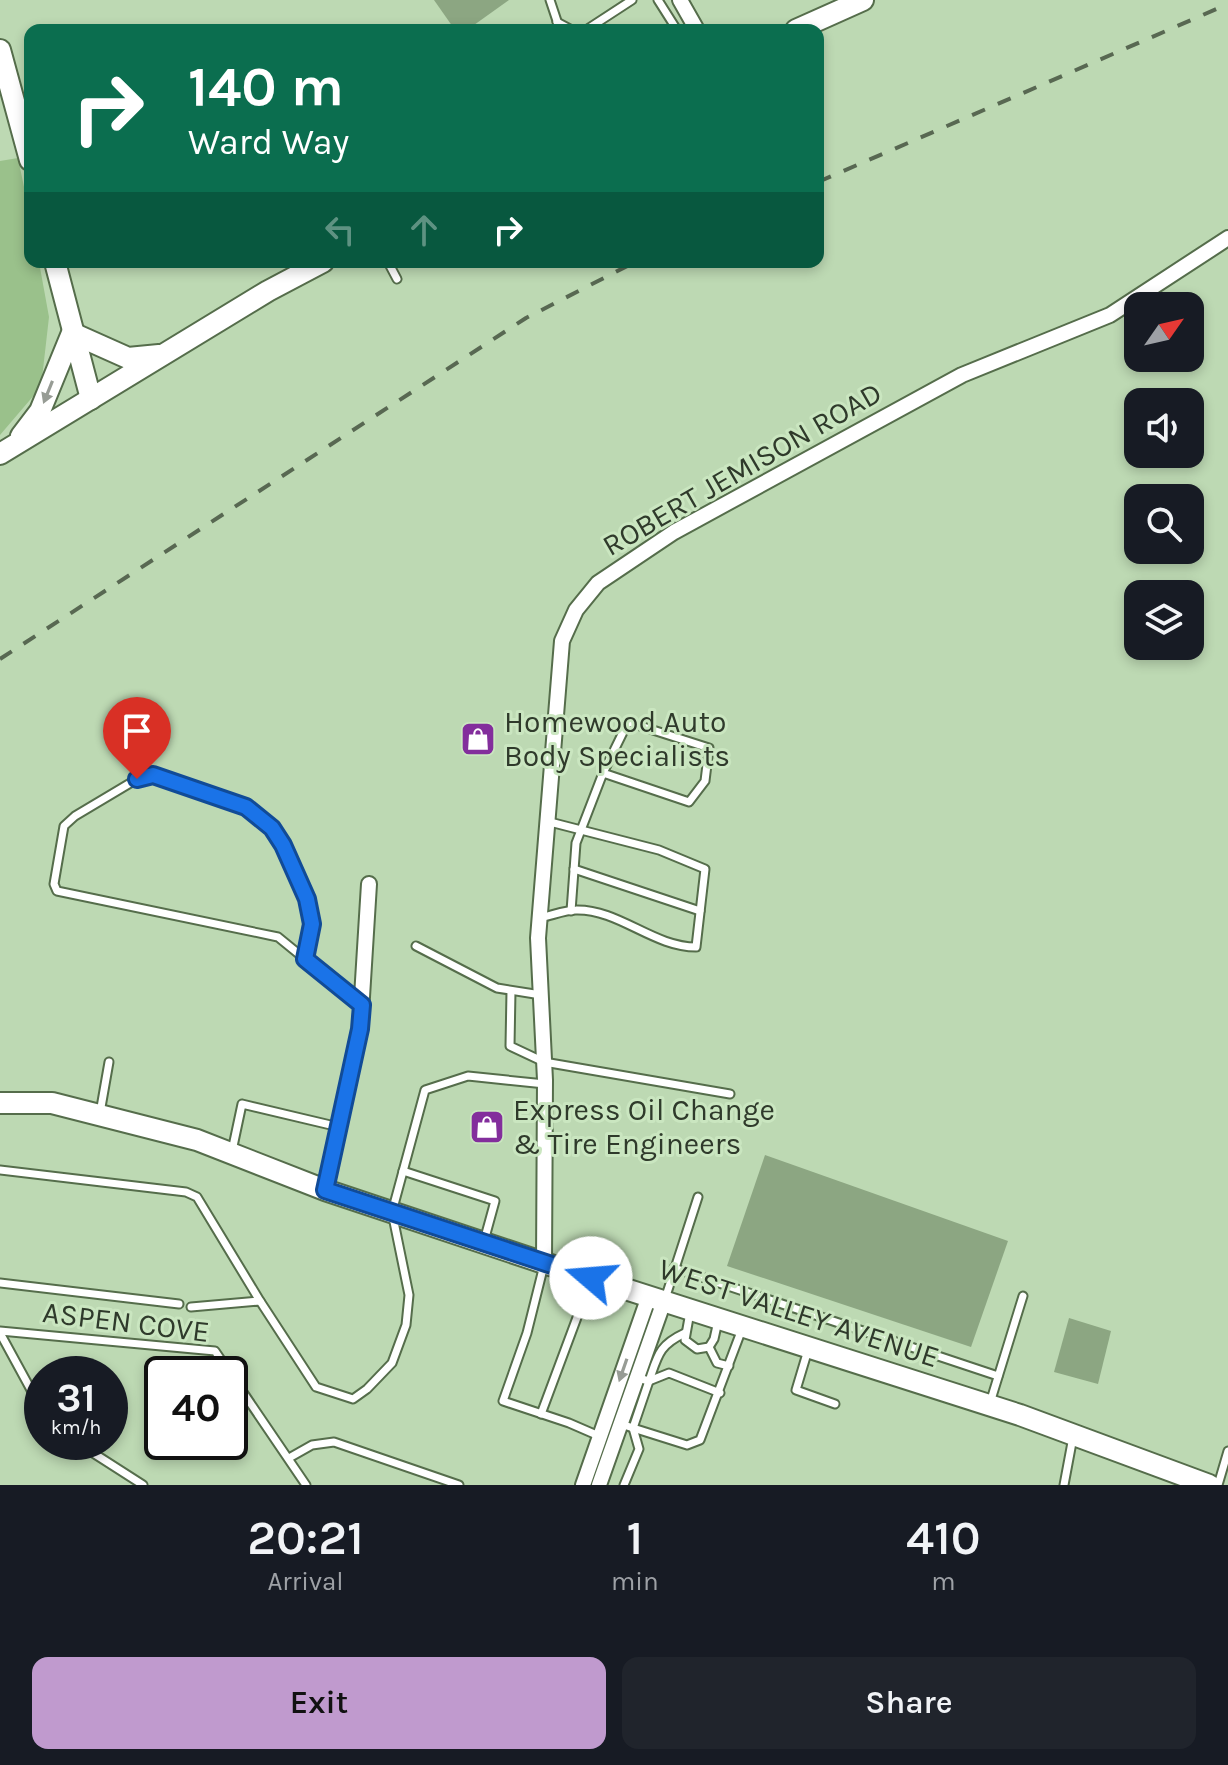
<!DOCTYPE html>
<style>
body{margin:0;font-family:Karla,sans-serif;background:#20242c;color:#f1f3f6;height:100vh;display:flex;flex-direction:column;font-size:30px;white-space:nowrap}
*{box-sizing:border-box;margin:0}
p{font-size:26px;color:#9ea1a6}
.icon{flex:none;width:44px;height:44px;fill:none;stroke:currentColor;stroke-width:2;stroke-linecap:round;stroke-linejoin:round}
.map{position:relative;height:1485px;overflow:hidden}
.panel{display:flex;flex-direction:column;background:#171b24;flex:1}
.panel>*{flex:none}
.top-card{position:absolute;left:24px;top:24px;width:800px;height:244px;border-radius:16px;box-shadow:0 4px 12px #0003;background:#0b6e4f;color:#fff;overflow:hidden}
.needle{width:52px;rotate:56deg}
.fabs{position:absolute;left:1124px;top:292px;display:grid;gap:16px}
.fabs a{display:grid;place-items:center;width:80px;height:80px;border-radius:16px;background:#171b24;box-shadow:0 4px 12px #0003;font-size:40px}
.speed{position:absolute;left:24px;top:1356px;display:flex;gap:16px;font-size:40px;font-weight:700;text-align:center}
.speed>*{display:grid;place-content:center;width:104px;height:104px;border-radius:50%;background:#171b24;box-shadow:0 4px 12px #0003;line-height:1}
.speed small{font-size:20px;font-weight:400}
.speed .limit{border:4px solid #111;border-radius:12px;background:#fff;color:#111}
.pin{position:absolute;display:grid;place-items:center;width:68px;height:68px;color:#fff;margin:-82px -34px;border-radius:50% 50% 50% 0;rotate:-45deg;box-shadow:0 0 8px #0007}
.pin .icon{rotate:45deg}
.me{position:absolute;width:88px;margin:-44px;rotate:288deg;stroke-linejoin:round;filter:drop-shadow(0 0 6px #0008)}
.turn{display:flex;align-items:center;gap:28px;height:168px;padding:0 32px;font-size:36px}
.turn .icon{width:104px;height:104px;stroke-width:2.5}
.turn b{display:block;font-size:56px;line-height:68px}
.lanes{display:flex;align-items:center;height:76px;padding:0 32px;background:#0003;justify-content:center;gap:40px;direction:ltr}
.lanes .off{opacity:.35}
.eta{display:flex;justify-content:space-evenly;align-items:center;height:136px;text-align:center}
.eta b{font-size:48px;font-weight:600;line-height:56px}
.button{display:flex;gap:16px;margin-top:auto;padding:16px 32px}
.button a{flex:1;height:92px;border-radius:16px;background:#c09ace;color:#111;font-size:32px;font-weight:600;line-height:92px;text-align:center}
.button a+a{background:#20242c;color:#f1f3f6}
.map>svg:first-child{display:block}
.green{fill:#9ac18b}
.building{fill:#8ca682}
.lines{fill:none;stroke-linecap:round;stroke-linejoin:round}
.lane-casing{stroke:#556d4b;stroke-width:11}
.street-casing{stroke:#556d4b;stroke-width:18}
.secondary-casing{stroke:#556d4b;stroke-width:24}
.lane{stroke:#fff;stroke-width:7}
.street{stroke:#fff;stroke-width:14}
.secondary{stroke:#fff;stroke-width:20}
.rail{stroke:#586852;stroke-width:4;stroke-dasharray:14 14;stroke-linecap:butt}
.oneway{fill:#979c95}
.route-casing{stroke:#114b97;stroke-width:20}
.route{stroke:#1a73e8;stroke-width:14}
.labels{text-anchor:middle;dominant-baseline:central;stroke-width:6;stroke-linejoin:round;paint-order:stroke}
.street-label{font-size:30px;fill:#2f3a2b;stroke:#cae6c0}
.poi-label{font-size:30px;fill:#2f3a2b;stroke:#cae6c0;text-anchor:start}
</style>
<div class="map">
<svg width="1228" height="1485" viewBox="0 0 1228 1485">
<rect width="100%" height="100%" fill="#bdd9b3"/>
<polygon class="green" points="18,158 30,216 30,262 39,262 49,317 41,387 0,435 0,161"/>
<g class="building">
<polygon points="434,0 509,0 467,30 455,30"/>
<polygon points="765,1155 1008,1241 971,1347 727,1266"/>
<polygon points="1069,1318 1111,1331 1098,1384 1054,1372"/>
</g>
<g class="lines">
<g class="lane-casing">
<g id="lane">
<polyline points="550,0 560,30"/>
<polyline points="658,0 677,30"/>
<polyline points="557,22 572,30"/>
<polyline points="586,30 632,0"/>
<polyline points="388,262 397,279"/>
<polyline points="574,869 700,911"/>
<polyline points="571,911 576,843 603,773 689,802 705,781 709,748 628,722 603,773"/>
<path d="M539,918c12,-2 25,-8 37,-8 43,-1 77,37 120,37l9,-78 -46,-19 -113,-29"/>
<polyline points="416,946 497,988 541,995"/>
<polyline points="305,959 312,924 307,899 283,845 272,828 246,807 153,775 137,779 75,816 64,826 54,884 57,891 278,937 360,1004"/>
<polyline points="511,991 510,1046 544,1062 730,1094"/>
<polyline points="100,1113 109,1062"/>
<polyline points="232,1151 242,1104 339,1127"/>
<polyline points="0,1170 186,1192 197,1197 260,1301"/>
<polyline points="403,1171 495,1201 484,1241"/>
<polyline points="544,1265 527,1333 503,1401 569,1423 599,1436"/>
<polyline points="674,1268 998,1376"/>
<polyline points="0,1283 179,1304"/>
<polyline points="665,1299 698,1197"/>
<polyline points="191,1307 260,1301 316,1387 353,1399 367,1389 392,1363 406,1325 409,1295 392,1212 425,1090 468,1076 545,1084"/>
<polyline points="690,1312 685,1340 697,1349 709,1347 714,1339 718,1321"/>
<polyline points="0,1331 215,1351 306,1485"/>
<polyline points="0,1333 42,1410"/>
<polyline points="709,1347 717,1363 729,1366"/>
<polyline points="808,1350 796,1390 835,1404"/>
<polyline points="649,1381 669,1373 720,1393"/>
<path d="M649,1381c9,-26 10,-36 36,-48"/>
<polyline points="990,1403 1023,1296"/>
<polyline points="541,1414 591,1280"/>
<polyline points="618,1423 633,1428 649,1381 638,1378"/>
<polyline points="633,1428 687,1445 700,1440 742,1329"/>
<polyline points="76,1442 143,1485"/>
<polyline points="289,1458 312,1445 334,1442 459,1485"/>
<polyline points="624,1485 639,1449 633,1428"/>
<polyline points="1064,1485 1073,1437"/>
<polyline points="1218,1485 1228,1451"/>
</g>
</g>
<g class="street-casing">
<g id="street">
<polyline points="680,0 697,30"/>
<polyline points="325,1190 360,1029 369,884"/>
<polyline points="544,1263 545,1080 538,938 562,641 576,610 598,583 674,532 962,375 1110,315 1228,238"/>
<polyline points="583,1485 649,1296"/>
<polyline points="599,1485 664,1301"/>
</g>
</g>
<g class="secondary-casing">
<g id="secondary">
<polyline points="796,30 863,0"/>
<polyline points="0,50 30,160"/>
<polyline points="55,262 91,399"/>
<polyline points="21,436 40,411 72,333 128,358 159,355"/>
<polyline points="0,454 268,291 323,262"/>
<polyline points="0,1103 52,1103 197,1140 325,1190 544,1263 1020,1415 1209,1485"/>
</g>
</g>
<use href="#lane" class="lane"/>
<use href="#street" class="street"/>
<use href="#secondary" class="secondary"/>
<g class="rail">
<polyline points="818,182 1228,4"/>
<polyline points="0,659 526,318 635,262"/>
</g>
</g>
<defs><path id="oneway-solid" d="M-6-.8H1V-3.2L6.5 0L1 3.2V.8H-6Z" transform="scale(2)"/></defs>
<g class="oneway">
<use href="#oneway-solid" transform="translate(48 392) rotate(112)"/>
<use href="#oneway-solid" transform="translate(623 1370) rotate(109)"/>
</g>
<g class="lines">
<g class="route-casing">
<polyline id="route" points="137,779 153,775 246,807 272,828 283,845 307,899 312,924 305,959 362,1005 360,1029 325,1190 591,1278"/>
</g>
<use href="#route" class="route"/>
</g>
<defs>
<g id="shop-square" transform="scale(1.8)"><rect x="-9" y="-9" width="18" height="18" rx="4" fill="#832e9c" stroke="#cae6c0"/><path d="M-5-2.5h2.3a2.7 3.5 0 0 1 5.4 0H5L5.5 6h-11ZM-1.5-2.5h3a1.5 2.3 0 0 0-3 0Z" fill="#fff"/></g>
</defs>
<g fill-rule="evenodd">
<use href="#shop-square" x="478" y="739"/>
<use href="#shop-square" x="487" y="1127"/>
</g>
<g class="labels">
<g class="street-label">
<text transform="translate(742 469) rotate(-30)">ROBERT JEMISON ROAD</text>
<text transform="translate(799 1313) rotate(18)">WEST VALLEY AVENUE</text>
<text transform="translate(126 1322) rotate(7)">ASPEN COVE</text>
</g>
<g class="poi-label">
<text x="504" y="722">Homewood Auto<tspan x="504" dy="34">Body Specialists</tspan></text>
<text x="513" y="1110">Express Oil Change<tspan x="513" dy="34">&amp; Tire Engineers</tspan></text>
</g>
</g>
</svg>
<div class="fabs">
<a><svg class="needle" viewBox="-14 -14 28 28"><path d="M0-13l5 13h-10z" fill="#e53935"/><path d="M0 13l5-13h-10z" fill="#9ea1a6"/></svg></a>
<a><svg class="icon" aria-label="sound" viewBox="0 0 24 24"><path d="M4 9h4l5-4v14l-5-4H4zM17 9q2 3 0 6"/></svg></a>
<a><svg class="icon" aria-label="search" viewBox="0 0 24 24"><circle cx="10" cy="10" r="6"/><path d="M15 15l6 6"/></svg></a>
<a><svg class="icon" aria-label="layers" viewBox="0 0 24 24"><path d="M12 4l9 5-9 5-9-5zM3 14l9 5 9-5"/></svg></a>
</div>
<div class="speed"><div>31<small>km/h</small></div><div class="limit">40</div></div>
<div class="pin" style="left:137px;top:779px;background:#d93025"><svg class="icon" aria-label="arrive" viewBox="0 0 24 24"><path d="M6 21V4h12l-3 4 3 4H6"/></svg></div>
<svg class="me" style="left:591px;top:1278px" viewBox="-20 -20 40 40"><circle r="19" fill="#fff"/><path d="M0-13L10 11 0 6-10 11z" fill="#1a73e8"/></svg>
<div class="top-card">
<div class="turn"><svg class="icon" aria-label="right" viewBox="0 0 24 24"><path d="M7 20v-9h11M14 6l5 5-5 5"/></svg><div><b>140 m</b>Ward Way</div></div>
<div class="lanes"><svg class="icon off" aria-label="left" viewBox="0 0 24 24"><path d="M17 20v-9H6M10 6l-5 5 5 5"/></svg><svg class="icon off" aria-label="ahead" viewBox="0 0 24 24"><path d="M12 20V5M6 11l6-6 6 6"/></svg><svg class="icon" aria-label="right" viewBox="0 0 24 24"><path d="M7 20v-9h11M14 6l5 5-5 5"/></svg></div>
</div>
</div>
<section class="panel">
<div class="eta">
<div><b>20:21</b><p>Arrival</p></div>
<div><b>1</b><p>min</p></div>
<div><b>410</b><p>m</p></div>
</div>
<div class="button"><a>Exit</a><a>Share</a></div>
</section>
